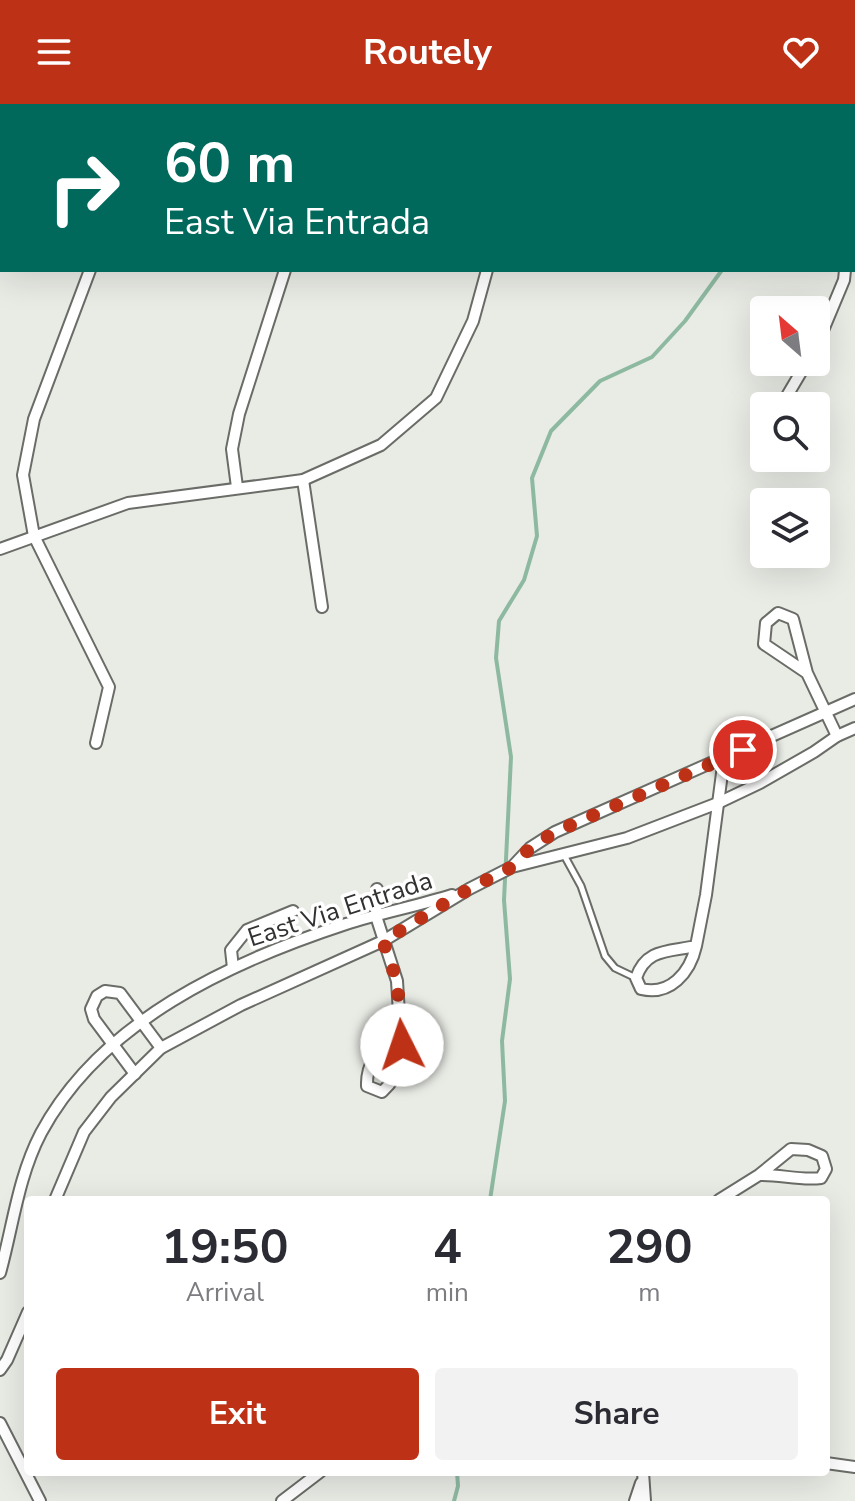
<!DOCTYPE html>
<style>
body{margin:0;font-family:"Nunito Sans",sans-serif;background:#f2f2f3;color:#2b2b33;height:100vh;display:flex;flex-direction:column;font-size:30px;white-space:nowrap}
*{box-sizing:border-box;margin:0}
p{font-size:26px;color:#7c7c81}
.icon{flex:none;width:44px;height:44px;fill:none;stroke:currentColor;stroke-width:2;stroke-linecap:round;stroke-linejoin:round}
.map{position:relative;flex:1;overflow:hidden}
.sheet{position:absolute;left:24px;top:1092px;width:806px;height:280px;display:flex;flex-direction:column;background:#fff;border-radius:8px;box-shadow:0 8px 32px #0002}
.sheet>*{flex:none}
.banner{position:absolute;left:0px;top:0px;width:856px;height:168px;box-shadow:0 8px 32px #0002;background:#00695c;color:#fff;overflow:hidden}
.needle{width:52px;rotate:332deg}
.controls{position:absolute;left:750px;top:192px;display:grid;gap:16px}
.controls a{display:grid;place-items:center;width:80px;height:80px;border-radius:8px;background:#fff;box-shadow:0 8px 32px #0002;font-size:40px}
.pin{position:absolute;display:grid;place-items:center;width:68px;height:68px;color:#fff;margin:-34px;border:4px solid #fff;border-radius:50%;box-shadow:0 2px 8px #0007}
.me{position:absolute;width:88px;margin:-44px;rotate:356deg;stroke-linejoin:round;filter:drop-shadow(0 0 6px #0008)}
.turn{display:flex;align-items:center;gap:28px;height:168px;padding:0 32px;font-size:36px}
.turn .icon{width:104px;height:104px;stroke-width:2.5}
.turn b{display:block;font-size:56px;line-height:68px}
.eta{display:flex;justify-content:space-evenly;align-items:center;height:136px;text-align:center}
.eta b{font-size:48px;font-weight:700;line-height:56px}
.cta{display:flex;gap:16px;margin-top:auto;padding:16px 32px}
.cta a{flex:1;height:92px;border-radius:8px;background:#bd3216;color:#fff;font-size:32px;font-weight:700;line-height:92px;text-align:center}
.cta a+a{background:#f2f2f3;color:#2b2b33}
header{display:flex;justify-content:space-between;align-items:center;height:104px;padding:0 32px;background:#bd3216;color:#fff;font-size:36px;font-weight:700}
.map>svg:first-child{display:block}
.lines{fill:none;stroke-linecap:round;stroke-linejoin:round}
.stream{stroke:#8eb9a1;stroke-width:4}
.service-casing{stroke:#6a6c67;stroke-width:9}
.minor-casing{stroke:#6a6c67;stroke-width:14}
.service{stroke:#fff;stroke-width:5}
.minor{stroke:#fff;stroke-width:10}
.route{stroke:#bd3216;stroke-width:14;stroke-dasharray:0 25.2}
.labels{text-anchor:middle;dominant-baseline:central;stroke-width:7;stroke-linejoin:round;paint-order:stroke}
.street-label{font-size:26px;fill:#313230;stroke:#fff}
</style>
<header><svg class="icon" aria-label="menu" viewBox="0 0 24 24"><path d="M4 6h16M4 12h16M4 18h16"/></svg>Routely<svg class="icon" aria-label="heart" viewBox="0 0 24 24"><path d="M12 20l-8-8c-3-5 5-10 8-4 3-6 11-1 8 4z"/></svg></header>
<div class="map">
<svg width="855" height="1397" viewBox="0 0 855 1397">
<rect width="100%" height="100%" fill="#e9ebe5"/>
<g class="lines">
<g class="stream">
<polyline points="607,0 610,2"/>
<polyline points="490,1096 505,997 502,937 510,875 504,796 511,653 496,554 499,517 524,476 537,432 532,374 551,327 600,277 652,253 685,217 722,166"/>
<polyline points="454,1397 458,1382 457,1368"/>
</g>
<g class="service-casing">
<polyline id="service" points="564,751 581,782 605,852 615,864 636,874"/>
</g>
<g class="minor-casing">
<g id="minor">
<polyline points="462,0 463,2"/>
<polyline points="806,0 807,2"/>
<polyline points="107,2 107,0"/>
<polyline points="495,2 498,0"/>
<polyline points="90,166 34,315 23,371 34,432 109,583 96,639"/>
<polyline points="816,243 844,176 845,166"/>
<polyline points="781,302 807,258"/>
<polyline points="303,376 322,503"/>
<polyline points="237,383 232,345 239,310 285,166"/>
<polyline points="0,445 128,399 303,376 381,341 436,294 473,217 487,166"/>
<polyline points="807,569 764,540 766,519 778,509 793,515 807,569 837,632"/>
<polyline points="514,761 530,744 555,728 855,595"/>
<path d="M377,785l-1,27 21,65 3,48c-17,18 -34,30 -33,57l15,6c23,-22 21,-33 18,-63"/>
<path d="M696,842c-27,6 -50,2 -60,32l5,11c29,7 49,-16 55,-43l10,-51 18,-137"/>
<polyline points="233,864 231,846 247,826 293,807"/>
<polyline points="135,970 94,915 91,905 97,892 105,887 120,889 161,944"/>
<polyline points="55,1096 84,1028 111,993 161,944 241,901 383,837 469,785 512,763 627,734 718,699 760,679 814,648 837,632 855,624"/>
<path d="M719,1096l40,-25 32,-26 17,1 14,6 4,13 -5,9c-21,3 -41,-4 -62,-3"/>
<path d="M0,1169c13,-47 18,-96 41,-140 60,-112 189,-171 305,-209 35,-11 71,-18 106,-29"/>
<polyline points="0,1266 7,1256 28,1208"/>
<polyline points="0,1319 40,1397"/>
<polyline points="826,1359 855,1363"/>
<polyline points="643,1368 645,1397"/>
<polyline points="282,1397 320,1368"/>
<polyline points="635,1397 641,1379"/>
</g>
</g>
<use href="#service" class="service"/>
<use href="#minor" class="minor"/>
</g>
<g class="lines">
<polyline class="route" points="402,941 397,877 383,837 469,785 512,763 530,744 555,728 743,646"/>
</g>
<g class="labels">
<g class="street-label">
<text transform="translate(340 805) rotate(-18)">East Via Entrada</text>
</g>
</g>
</svg>
<div class="controls">
<a><svg class="needle" viewBox="-14 -14 28 28"><path d="M0-13l5 13h-10z" fill="#e53935"/><path d="M0 13l5-13h-10z" fill="#7c7c81"/></svg></a>
<a><svg class="icon" aria-label="search" viewBox="0 0 24 24"><circle cx="10" cy="10" r="6"/><path d="M15 15l6 6"/></svg></a>
<a><svg class="icon" aria-label="layers" viewBox="0 0 24 24"><path d="M12 4l9 5-9 5-9-5zM3 14l9 5 9-5"/></svg></a>
</div>
<div class="pin" style="left:743px;top:646px;background:#d93025"><svg class="icon" aria-label="arrive" viewBox="0 0 24 24"><path d="M6 21V4h12l-3 4 3 4H6"/></svg></div>
<svg class="me" style="left:402px;top:941px" viewBox="-20 -20 40 40"><circle r="19" fill="#fff"/><path d="M0-13L10 11 0 6-10 11z" fill="#bd3216"/></svg>
<div class="banner">
<div class="turn"><svg class="icon" aria-label="right" viewBox="0 0 24 24"><path d="M7 20v-9h11M14 6l5 5-5 5"/></svg><div><b>60 m</b>East Via Entrada</div></div>
</div>
<section class="sheet">
<div class="eta">
<div><b>19:50</b><p>Arrival</p></div>
<div><b>4</b><p>min</p></div>
<div><b>290</b><p>m</p></div>
</div>
<div class="cta"><a>Exit</a><a>Share</a></div>
</section>
</div>
